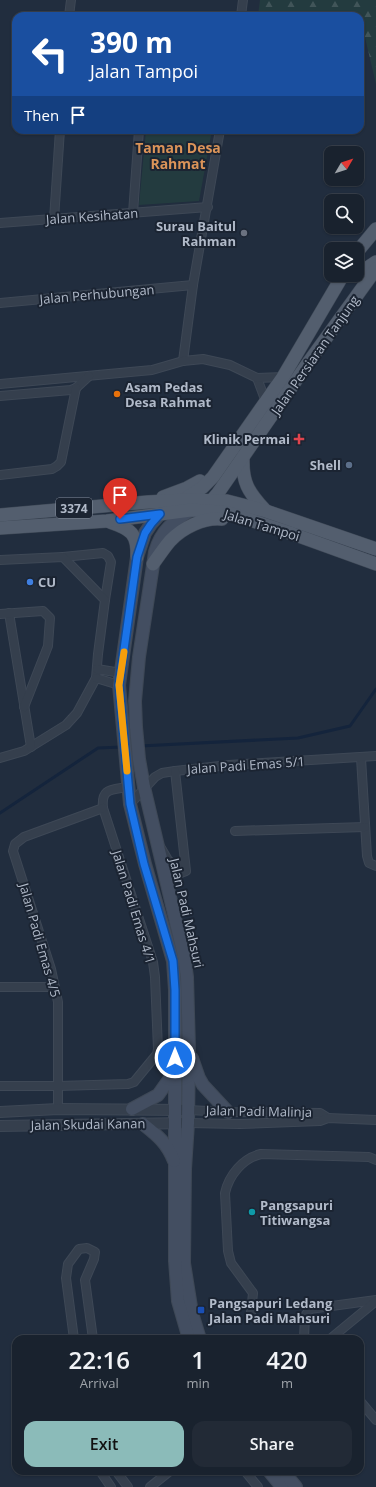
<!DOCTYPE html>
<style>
body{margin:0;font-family:"Open Sans",sans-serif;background:#222a36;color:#f1f3f6;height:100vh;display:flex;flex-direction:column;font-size:15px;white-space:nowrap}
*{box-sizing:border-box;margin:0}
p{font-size:13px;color:#9fa4aa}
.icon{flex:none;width:22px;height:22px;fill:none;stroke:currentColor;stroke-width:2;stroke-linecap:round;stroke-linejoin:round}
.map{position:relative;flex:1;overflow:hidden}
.side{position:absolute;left:12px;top:1335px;width:352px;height:140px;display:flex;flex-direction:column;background:#19222e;border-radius:12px;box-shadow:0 1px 3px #0004,0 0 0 1px #373f4a}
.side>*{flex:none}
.hud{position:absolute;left:12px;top:12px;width:352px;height:122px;border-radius:12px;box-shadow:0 1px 3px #0004,0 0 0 1px #373f4a;background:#1a4fa0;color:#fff;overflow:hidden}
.needle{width:26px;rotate:51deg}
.buttons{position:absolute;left:324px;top:146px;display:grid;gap:8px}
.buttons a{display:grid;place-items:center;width:40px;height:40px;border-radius:8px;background:#19222e;box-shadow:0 1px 3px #0004,0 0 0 1px #373f4a;font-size:20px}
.pin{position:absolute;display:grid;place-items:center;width:34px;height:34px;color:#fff;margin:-41px -17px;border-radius:50% 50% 50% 0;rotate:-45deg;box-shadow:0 0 4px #0007}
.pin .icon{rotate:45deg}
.me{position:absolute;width:44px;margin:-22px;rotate:0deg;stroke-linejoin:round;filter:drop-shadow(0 0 3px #0008)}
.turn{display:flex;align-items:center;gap:14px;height:84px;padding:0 12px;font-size:18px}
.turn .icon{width:52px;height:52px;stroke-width:2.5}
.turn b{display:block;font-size:28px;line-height:34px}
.then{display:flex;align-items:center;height:38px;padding:0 12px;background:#0003;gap:8px;font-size:15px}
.eta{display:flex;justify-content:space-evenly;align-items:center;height:68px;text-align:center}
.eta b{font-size:24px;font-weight:600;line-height:28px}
.cta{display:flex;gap:8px;margin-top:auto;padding:8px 12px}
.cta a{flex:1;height:46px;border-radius:12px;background:#8bbbb9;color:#111;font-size:16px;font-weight:600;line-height:46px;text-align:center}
.cta a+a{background:#222a36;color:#f1f3f6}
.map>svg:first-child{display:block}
.forest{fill:url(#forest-firs)}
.park{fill:#233b3f}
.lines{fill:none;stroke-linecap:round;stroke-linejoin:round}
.stream{stroke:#14243c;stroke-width:3}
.minor-casing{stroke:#3e4856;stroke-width:10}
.tertiary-casing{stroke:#3e4856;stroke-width:12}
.secondary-casing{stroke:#3e4856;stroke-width:14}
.primary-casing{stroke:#3e4856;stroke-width:14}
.minor{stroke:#353f4d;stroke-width:8}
.tertiary{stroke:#353f4d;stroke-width:10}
.secondary{stroke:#434e61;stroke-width:12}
.primary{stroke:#535e6e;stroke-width:13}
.route-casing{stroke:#114b97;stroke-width:10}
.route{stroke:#1a73e8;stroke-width:7}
.slow{stroke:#f59e0b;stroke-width:7}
.worship-dot{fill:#6b7280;stroke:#1b2432;stroke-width:1.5}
.food-dot{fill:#e8710a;stroke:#1b2432;stroke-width:1.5}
.health-dot{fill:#e0444e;stroke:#1b2432;stroke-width:1.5}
.service-dot{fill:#5c6f8a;stroke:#1b2432;stroke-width:1.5}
.shop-dot{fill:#3f7fe0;stroke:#1b2432;stroke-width:1.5}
.culture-dot{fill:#0f9aa8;stroke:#1b2432;stroke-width:1.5}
.transit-dot{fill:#1a4fb4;stroke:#1b2432;stroke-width:1.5}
.labels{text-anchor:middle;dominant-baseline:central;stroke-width:4;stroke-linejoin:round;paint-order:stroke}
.shield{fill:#1b2432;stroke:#848d9c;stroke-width:1}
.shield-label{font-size:12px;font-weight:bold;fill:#b1bac9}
.street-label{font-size:13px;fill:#b1bac9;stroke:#1b2432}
.poi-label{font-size:13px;font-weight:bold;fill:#b1bac9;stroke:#1b2432;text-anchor:start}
.neighbourhood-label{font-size:14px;font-weight:bold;fill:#db9459;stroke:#1b2432}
</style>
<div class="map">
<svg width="376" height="1487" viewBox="0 0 376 1487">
<defs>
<pattern id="forest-firs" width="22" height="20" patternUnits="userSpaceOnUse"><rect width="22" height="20" fill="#233b3f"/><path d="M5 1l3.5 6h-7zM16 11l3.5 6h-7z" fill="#415559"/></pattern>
</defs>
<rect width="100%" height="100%" fill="#212d3e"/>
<polygon class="forest" points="260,0 376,0 376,84 360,16 258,16"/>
<polygon class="park" points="146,130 212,130 199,201 139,205"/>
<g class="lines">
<g class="stream">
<polyline points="140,746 298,738 350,726 376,689"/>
<polyline points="0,813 98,748 122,747"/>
</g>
<g class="minor-casing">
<g id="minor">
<polyline points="69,16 71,0"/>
<polyline points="241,16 243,0"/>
<polyline points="133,213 139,130"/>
<polyline points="54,219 60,130"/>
<polyline points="0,223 208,207"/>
<polyline points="0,303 193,285"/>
<polyline points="183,361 193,285 220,130"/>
<polyline points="257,378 266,402"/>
<polyline points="0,384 152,370 183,361 203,359 230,365 257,378 283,377"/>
<polyline points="0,396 71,390 76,388 89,376"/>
<polyline points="0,475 52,469 57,466 61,462 76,388"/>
<polyline points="63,557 103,553 108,556 111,562 105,600"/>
<polyline points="0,560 63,557 105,600 98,654 96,678 77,713 66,725 24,751 0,758"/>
<polyline points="9,613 31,747"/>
<polyline points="0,614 43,611 50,618 48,646 24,707"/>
<polyline points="97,669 121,673"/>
<polyline points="96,678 119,685"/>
<polyline points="361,758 367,856 369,863 376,866"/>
<polyline points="130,804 155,777 162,773 175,771 229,765 376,756"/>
<polyline points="235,831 365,827"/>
<polyline points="161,848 168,860 174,865 185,865"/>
<polyline points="166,882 173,876 186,871 175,771"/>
<polyline points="0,987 55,987"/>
<path d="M0,1086h58l70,-2 6,-2 23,-28 1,-5 -3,-72 -2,-15 -50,-154c-2,-20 8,-18 25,-21"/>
<polyline points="58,1109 58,1002 51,969 13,851 15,844 24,837 103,808"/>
<polyline points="188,1110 228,1112 320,1113 328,1118"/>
<polyline points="188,1123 240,1124 320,1121 328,1118 376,1120"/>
<path d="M251,1313l2,-20 -22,-30 -3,-12 -3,-58c4,-18 18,-35 36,-39l108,3 7,3"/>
<polyline points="74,1339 66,1278 68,1264 79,1249 87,1248 95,1252 94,1259 85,1280 93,1339"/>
<polyline points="304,1339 305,1316 310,1309 376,1300"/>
<polyline points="330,1339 376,1301"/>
<polyline points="360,1401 376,1420"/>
<polyline points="100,1471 111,1487"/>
<polyline points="116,1471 128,1487"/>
<polyline points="245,1471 258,1487"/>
<polyline points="150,1487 170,1471"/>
</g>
</g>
<g class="tertiary-casing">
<g id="tertiary">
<polyline points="0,1112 58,1109 188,1110"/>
<polyline points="0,1126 188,1123"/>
</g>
</g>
<g class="secondary-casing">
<g id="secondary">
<path d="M191,510c-18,12 -30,20 -36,42l-16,105 -4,44 1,26 3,32 5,28 40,169 3,21 2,72 -1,74 -3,46 -1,94 8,50 8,26"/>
<polyline points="160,514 151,524 145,533 137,557 119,685 130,804 145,864 173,961 175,990 175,1261 178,1301 189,1339"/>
<polyline points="192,1058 199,1078 203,1085 228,1112"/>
<polyline points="132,1109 158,1095 175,1071"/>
<path d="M143,1124c15,12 24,19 31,37"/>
<polyline points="269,1471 282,1487"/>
<polyline points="283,1471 296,1487"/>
</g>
</g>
<g class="primary-casing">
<g id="primary">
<polyline points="357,252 376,229"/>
<polyline points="357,271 361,272 376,262"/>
<path d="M243,457c-1,25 5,35 22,53"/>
<polyline points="163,497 187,488 200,481"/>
<polyline points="182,501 203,487 213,477 283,377 343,275"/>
<polyline points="205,503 212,500 218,493 308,363 376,269"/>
<polyline points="0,515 148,502 184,500 227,501 266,511 376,549"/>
<path d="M110,522c21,7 28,12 27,35"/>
<polyline points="0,528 107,521 191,510 221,512 232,514 293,534 376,564"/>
<path d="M153,564c5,-7 11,-16 17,-23 12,-13 34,-24 52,-22"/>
</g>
</g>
<use href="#minor" class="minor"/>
<use href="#tertiary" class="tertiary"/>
<use href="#secondary" class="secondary"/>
<use href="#primary" class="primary"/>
</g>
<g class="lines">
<g class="route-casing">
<polyline id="route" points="120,519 160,514 151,524 145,533 137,557 119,685 130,804 144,864 173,961 175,990 175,1058"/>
</g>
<use href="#route" class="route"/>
<polyline class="slow" points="124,652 119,685 127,771"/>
</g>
<circle class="worship-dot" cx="244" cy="233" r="4"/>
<circle class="food-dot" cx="117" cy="394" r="4"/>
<path class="health-dot" d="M297 433h4v4h4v4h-4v4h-4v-4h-4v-4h4z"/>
<circle class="service-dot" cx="349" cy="465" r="4"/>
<circle class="shop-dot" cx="30" cy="582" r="4"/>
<circle class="culture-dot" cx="252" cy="1212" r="4"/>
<rect class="transit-dot" x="197" y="1306" width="8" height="8" rx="2"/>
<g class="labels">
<rect class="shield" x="56" y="498" width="36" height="20" rx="3"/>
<g class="shield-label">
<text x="74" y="508">3374</text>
</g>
<g class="street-label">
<text transform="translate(92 216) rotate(-4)">Jalan Kesihatan</text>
<text transform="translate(97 294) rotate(-5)">Jalan Perhubungan</text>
<text transform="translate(315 355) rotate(-55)">Jalan Persiaran Tanjung</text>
<text transform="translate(262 525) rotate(17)">Jalan Tampoi</text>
<text transform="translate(246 765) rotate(-4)">Jalan Padi Emas 5/1</text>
<text transform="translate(134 907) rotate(73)">Jalan Padi Emas 4/1</text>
<text transform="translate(187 913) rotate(77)">Jalan Padi Mahsuri</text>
<text transform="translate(40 940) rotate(74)">Jalan Padi Emas 4/5</text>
<text transform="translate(259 1111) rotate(1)">Jalan Padi Malinja</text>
<text transform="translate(88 1124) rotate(-1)">Jalan Skudai Kanan</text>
</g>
<g class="poi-label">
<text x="236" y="226" text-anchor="end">Surau Baitul<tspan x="236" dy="15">Rahman</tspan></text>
<text x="125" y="387">Asam Pedas<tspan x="125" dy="15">Desa Rahmat</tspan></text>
<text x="290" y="439" text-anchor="end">Klinik Permai</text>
<text x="341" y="465" text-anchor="end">Shell</text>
<text x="38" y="582">CU</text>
<text x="260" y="1205">Pangsapuri<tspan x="260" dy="15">Titiwangsa</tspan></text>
<text x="209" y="1303">Pangsapuri Ledang<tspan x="209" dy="15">Jalan Padi Mahsuri</tspan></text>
</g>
<g class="neighbourhood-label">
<text x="178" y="147">Taman Desa<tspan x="178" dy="16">Rahmat</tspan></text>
</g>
</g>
</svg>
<div class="buttons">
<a><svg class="needle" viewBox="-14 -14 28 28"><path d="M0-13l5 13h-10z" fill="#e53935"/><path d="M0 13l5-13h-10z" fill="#9fa4aa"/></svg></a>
<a><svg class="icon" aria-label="search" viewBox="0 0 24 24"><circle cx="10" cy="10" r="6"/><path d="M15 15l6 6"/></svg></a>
<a><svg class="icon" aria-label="layers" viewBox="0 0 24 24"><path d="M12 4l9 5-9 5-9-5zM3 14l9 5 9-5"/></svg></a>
</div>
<div class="pin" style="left:120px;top:519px;background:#d93025"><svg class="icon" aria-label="arrive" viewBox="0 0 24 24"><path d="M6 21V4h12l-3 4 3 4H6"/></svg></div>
<svg class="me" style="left:175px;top:1058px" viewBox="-20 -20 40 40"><circle r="17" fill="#1a73e8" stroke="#fff" stroke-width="3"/><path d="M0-11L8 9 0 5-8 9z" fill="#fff"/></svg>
<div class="hud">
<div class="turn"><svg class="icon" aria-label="left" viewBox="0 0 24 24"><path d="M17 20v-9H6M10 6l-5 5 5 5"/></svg><div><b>390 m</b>Jalan Tampoi</div></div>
<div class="then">Then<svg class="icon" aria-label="arrive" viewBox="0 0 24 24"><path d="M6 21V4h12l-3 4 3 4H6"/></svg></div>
</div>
<section class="side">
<div class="eta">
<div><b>22:16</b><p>Arrival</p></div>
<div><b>1</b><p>min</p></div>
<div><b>420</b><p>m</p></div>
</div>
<div class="cta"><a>Exit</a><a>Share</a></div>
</section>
</div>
